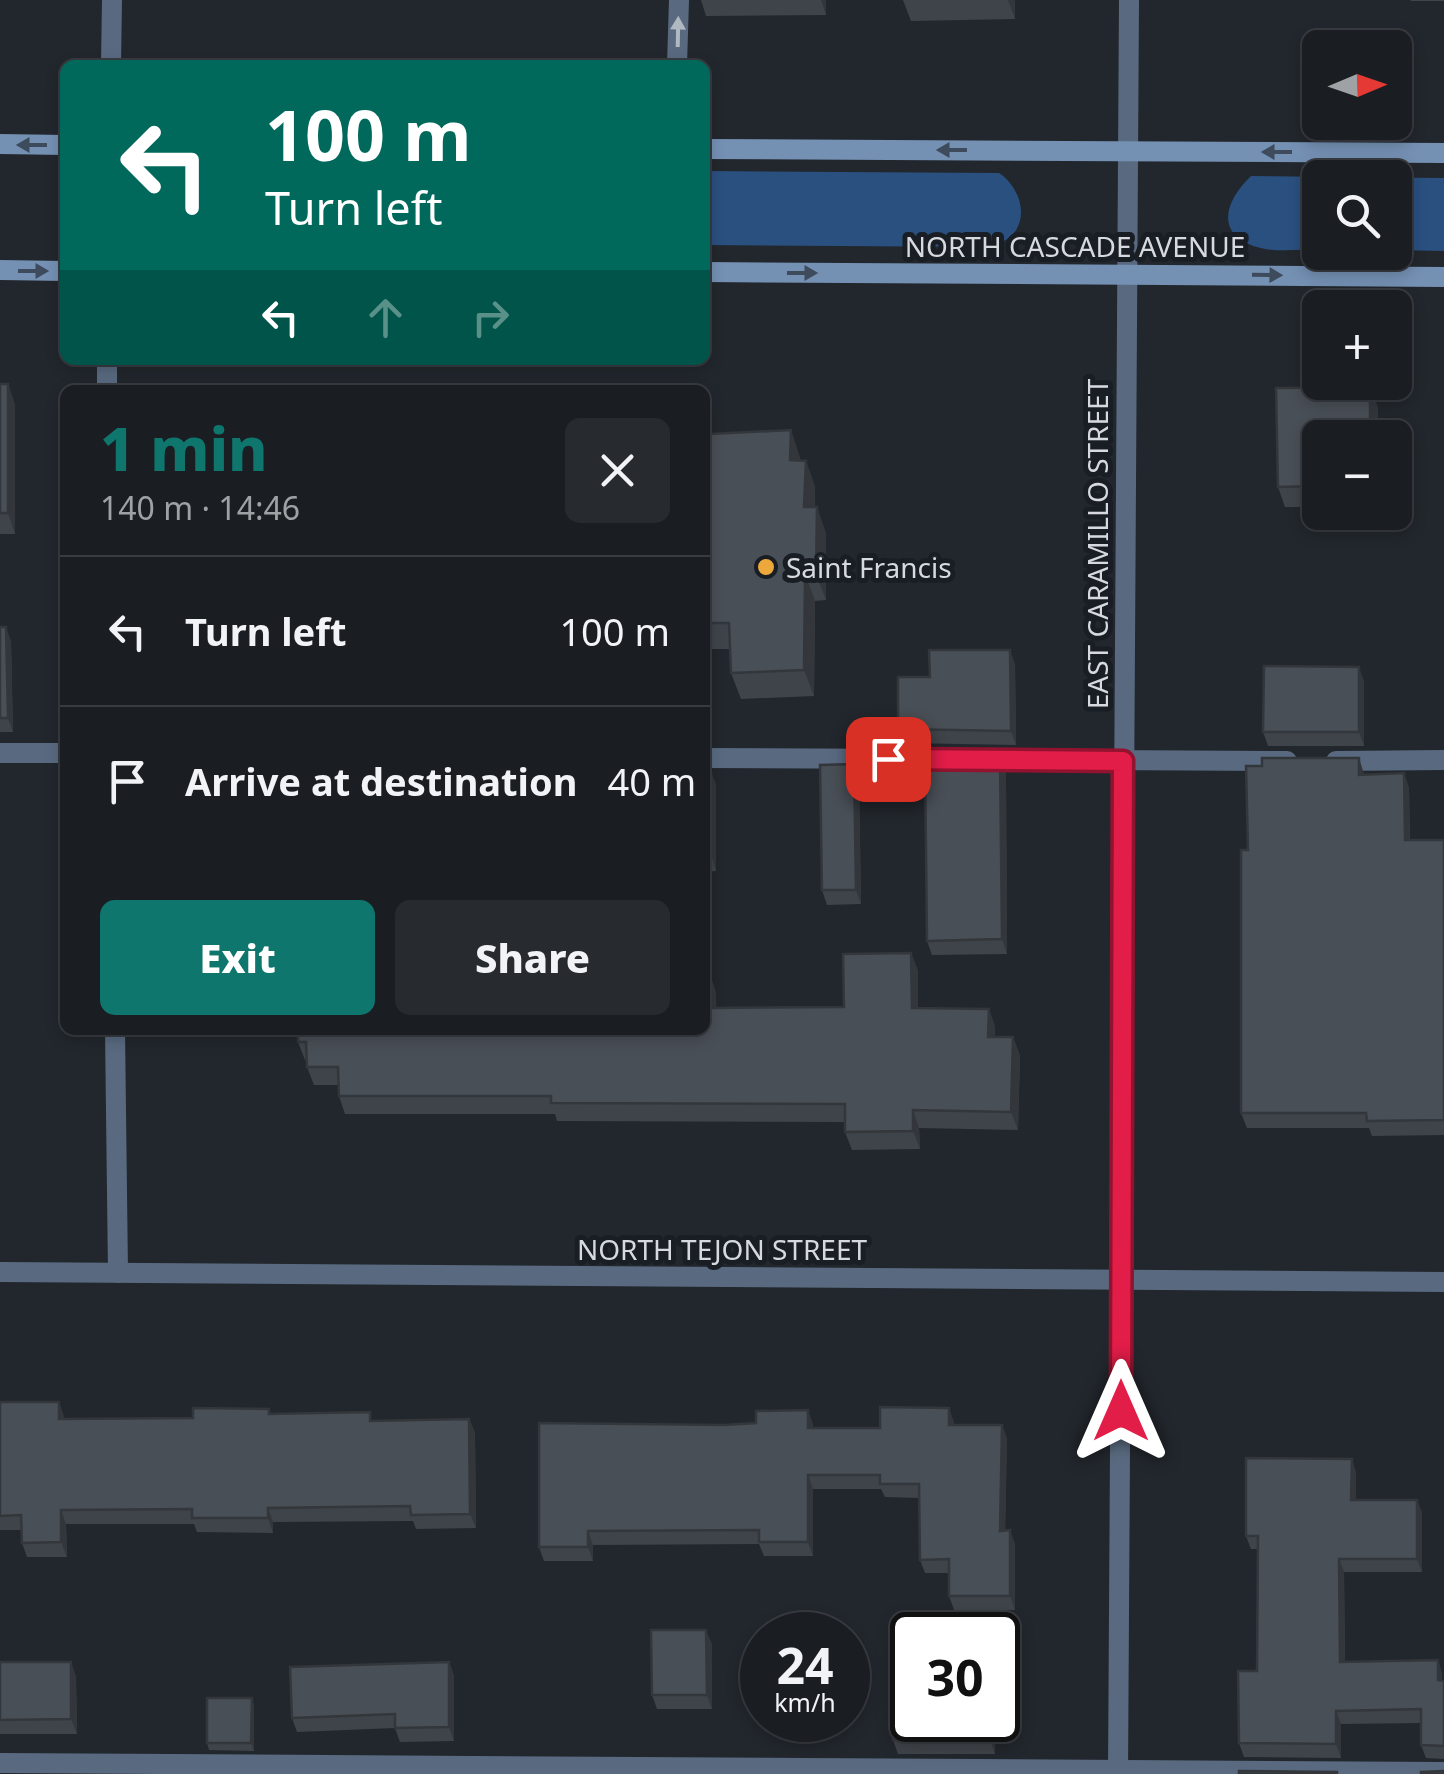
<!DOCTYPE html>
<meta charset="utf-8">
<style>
body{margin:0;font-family:"Noto Sans",sans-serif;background:#272a2f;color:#f1f3f6;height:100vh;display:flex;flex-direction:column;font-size:38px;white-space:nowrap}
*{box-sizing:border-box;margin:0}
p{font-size:32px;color:#9fa2a5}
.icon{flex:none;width:55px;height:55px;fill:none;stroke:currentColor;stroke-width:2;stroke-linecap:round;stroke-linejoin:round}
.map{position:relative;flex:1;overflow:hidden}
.side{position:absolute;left:60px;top:385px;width:650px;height:650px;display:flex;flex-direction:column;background:#1a1d22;border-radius:15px;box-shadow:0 5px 15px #0003,0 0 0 2px #383b40}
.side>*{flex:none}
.top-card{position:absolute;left:60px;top:60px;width:650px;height:305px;border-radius:15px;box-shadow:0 5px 15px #0003,0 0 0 2px #383b40;background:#00695c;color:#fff;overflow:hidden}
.needle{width:65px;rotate:88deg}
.controls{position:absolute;left:1302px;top:30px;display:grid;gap:20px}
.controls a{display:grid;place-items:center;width:110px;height:110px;border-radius:15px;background:#1a1d22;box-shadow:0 5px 15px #0003,0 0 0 2px #383b40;font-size:50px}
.speed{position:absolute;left:740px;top:1612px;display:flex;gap:20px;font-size:50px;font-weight:700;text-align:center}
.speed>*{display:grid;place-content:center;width:130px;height:130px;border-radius:50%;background:#1a1d22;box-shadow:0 5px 15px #0003,0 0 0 2px #383b40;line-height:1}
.speed small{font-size:25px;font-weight:400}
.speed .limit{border:5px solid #111;border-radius:15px;background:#fff;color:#111}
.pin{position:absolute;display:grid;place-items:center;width:85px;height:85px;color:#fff;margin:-42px;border-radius:20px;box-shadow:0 5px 15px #0006}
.me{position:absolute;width:110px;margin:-55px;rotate:0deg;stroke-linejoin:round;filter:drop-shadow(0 0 8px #0008)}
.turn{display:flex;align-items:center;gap:35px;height:210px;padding:0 40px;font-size:45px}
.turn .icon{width:130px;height:130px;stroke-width:2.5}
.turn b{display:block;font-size:70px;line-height:85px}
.lanes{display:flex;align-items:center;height:95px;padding:0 40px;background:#0003;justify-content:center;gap:50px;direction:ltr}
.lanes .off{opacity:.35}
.round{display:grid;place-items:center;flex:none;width:105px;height:105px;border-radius:15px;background:#272a2f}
.headline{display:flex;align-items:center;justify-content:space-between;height:170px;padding:0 40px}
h1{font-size:60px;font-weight:800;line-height:75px;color:#0f766e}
.button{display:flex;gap:20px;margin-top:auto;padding:20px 40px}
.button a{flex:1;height:115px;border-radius:15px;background:#0f766e;color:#fff;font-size:40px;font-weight:800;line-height:115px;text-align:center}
.button a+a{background:#272a2f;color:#f1f3f6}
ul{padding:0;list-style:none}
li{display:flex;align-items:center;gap:30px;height:150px;padding:0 40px;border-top:2px solid #383b40}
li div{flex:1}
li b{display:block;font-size:38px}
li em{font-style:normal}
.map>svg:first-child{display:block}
.green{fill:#2a507f}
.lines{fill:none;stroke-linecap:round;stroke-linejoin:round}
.lane{stroke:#596a80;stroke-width:20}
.street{stroke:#596a80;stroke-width:20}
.secondary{stroke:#7490b3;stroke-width:20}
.wall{fill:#3f444a}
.shaded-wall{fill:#33373c}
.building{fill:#494f56;stroke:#33373c;stroke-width:2.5}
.oneway{fill:#b0b8c1}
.oneway2{fill:#3d4b5d}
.route-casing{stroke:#92132f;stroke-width:25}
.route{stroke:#e11d48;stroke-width:18}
.poi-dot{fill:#eda83b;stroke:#191d24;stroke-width:4}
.labels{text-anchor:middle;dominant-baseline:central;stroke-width:10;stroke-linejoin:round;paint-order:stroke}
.street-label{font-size:28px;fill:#d6d9dd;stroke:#191d24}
.poi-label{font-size:28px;fill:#d6d9dd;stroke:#191d24;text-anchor:start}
</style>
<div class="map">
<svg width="1444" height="1774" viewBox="0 0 1444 1774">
<rect width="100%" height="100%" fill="#22272d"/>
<g class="green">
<path d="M705,171l294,2c19,12 32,44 12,63 -5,5 -15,8 -22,11l-284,-2z"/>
<path d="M1251,176l193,2v73l-49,-1v-72h-75v71c-19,0 -45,4 -63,-2 -43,-13 -32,-46 -6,-71z"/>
</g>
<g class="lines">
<g class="lane">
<polyline points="677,65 679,0"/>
<polyline points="0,753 65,753"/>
<polyline points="705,758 1287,761"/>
<polyline points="1336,761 1444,760"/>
<polyline points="0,1763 1444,1772"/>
</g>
<g class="street">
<polyline points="111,65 112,0"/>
<polyline points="107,360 107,390"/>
<polyline points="115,1030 118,1273"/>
<polyline points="0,1272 1444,1282"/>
<polyline points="1118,1774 1129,0"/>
</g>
<g class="secondary">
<polyline points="0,144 65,145"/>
<polyline points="705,149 1444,153"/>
<polyline points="0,270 65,271"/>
<polyline points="705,272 1444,277"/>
</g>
</g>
<g class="wall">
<polygon points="701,0 826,0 826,15 706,16"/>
<polygon points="903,0 1015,0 1015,19 911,21"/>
<polygon points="1410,0 1444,0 1444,1 1411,1"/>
<polygon points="0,384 8,384 15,405 15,534 0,534"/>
<polygon points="1370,387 1378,408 1378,438 1320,438 1320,507 1285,507 1278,487 1276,388"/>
<polygon points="791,430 800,461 806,461 815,487 815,507 817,507 826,534 826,600 815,601 814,696 741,699 731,673 730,649 705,649 705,461"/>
<polygon points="0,627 11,641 13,732 0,732"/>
<polygon points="1015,664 1016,745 903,743 898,729 930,677"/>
<polygon points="1364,681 1364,746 1268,746 1263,732"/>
<polygon points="1000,758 1006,773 1007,954 932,955 927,941"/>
<polygon points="705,772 711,772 716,785 716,871 705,872"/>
<polygon points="1404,773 1409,788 1410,840 1444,840 1444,1135 1372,1136 1369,1128 1247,1128 1241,1113 1364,775"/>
<polygon points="859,779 861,904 827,905 822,890"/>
<polygon points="911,953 918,971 918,1008 989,1009 995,1027 995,1037 1013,1037 1020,1056 1018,1130 919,1128 920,1149 852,1150 845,1132 845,1122 557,1121 555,1114 345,1114 339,1096 338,1085 314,1085 307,1067 307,1060 305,1060 298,1042 716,992 716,1008 844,1007"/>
<polygon points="0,1402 59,1402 64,1419 193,1418 269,1409 271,1414 373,1421 469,1419 475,1433 476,1528 416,1529 413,1521 273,1522 273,1533 197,1532 194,1524 66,1524 67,1557 27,1557 22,1543 21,1530 0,1530"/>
<polygon points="949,1408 954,1425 1002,1425 1007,1439 1005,1531 1015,1544 1015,1610 954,1610 949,1596 949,1573 925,1573 920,1560 919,1498 885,1497 881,1489 813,1489 813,1556 764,1556 759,1544 593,1545 593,1561 544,1561 539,1547 724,1425 756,1423 808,1410 813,1428 880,1428"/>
<polygon points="1356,1472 1356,1500 1417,1500 1422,1513 1422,1572 1344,1572 1345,1662 1438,1660 1442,1674 1442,1680 1444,1680 1444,1759 1426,1758 1421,1745 1421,1723 1341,1724 1341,1758 1244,1757 1239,1743 1257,1671 1258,1549 1251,1549 1246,1536"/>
<polygon points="712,1644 712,1709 657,1709 652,1695"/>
<polygon points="0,1662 76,1676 77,1734 0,1734"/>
<polygon points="449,1662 454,1676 454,1741 400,1742 395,1728 297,1732 292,1718"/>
<polygon points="254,1705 254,1751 209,1750 207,1743"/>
<polygon points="912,1720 995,1720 995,1754 898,1754 893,1740"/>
</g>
<g class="shaded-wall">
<polygon points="821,0 826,0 826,15"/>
<polygon points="1008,0 1015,0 1015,19"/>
<polygon points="8,384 15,405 15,534 8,513"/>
<polygon points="1370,387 1378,408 1378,438 1370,438"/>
<polygon points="791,430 800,457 800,486 790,460"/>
<polygon points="806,461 815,487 814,533 804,507"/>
<polygon points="817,507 826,534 826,600 816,574"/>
<polygon points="805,574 815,601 814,696 804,670"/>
<polygon points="6,627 11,641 13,732 8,718"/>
<polygon points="1010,650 1015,664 1016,745 1011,731"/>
<polygon points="1359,667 1364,681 1364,746 1359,732"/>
<polygon points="1000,758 1006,773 1007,954 1002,939"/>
<polygon points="1359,758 1364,774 1364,790 1359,775"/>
<polygon points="854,764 859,779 861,904 856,890"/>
<polygon points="711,772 716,785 716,871 712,858"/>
<polygon points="1404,773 1409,788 1410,855 1405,840"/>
<polygon points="911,953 918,971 918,1026 912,1008"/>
<polygon points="710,974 716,992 717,1026 710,1008"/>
<polygon points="989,1009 995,1027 995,1055 988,1037"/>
<polygon points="1013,1037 1020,1056 1018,1130 1011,1112"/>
<polygon points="913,1110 919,1128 920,1149 913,1131"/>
<polygon points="59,1402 64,1416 64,1433 59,1419"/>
<polygon points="949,1408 954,1422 954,1439 949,1425"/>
<polygon points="808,1410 813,1424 813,1442 808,1428"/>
<polygon points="469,1419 475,1433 476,1528 470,1514"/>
<polygon points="1002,1425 1007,1439 1005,1545 1000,1531"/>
<polygon points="1352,1459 1356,1472 1356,1514 1351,1500"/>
<polygon points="808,1475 813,1489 813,1556 808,1542"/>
<polygon points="1417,1500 1422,1513 1422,1572 1417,1559"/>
<polygon points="268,1508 273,1522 273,1533 268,1518"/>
<polygon points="61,1510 66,1524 67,1557 61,1542"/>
<polygon points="1010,1530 1015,1544 1015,1610 1010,1596"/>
<polygon points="588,1531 593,1545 593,1561 588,1547"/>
<polygon points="1339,1559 1344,1572 1345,1676 1340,1662"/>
<polygon points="706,1630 712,1644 712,1709 707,1695"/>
<polygon points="1438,1660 1442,1674 1442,1694 1438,1680"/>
<polygon points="71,1662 76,1676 77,1734 71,1719"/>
<polygon points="449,1662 454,1676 454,1741 449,1727"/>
<polygon points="252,1698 254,1705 254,1751 251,1743"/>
<polygon points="1336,1711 1341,1724 1341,1758 1336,1744"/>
<polygon points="990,1720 995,1720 995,1754 990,1739"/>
</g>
<g class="building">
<rect x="0" y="384" width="8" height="129"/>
<polygon points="1370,387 1370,438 1320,438 1320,486 1278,487 1276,388"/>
<polygon points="791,430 790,460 806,461 804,507 817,507 816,574 805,574 804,670 731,673 729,623 705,623 705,461 707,461 710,434"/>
<polygon points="0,627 6,627 8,718 0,718"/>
<polygon points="929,650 1010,650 1011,731 898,729 898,677 930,677"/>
<polygon points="1264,666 1359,667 1359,732 1263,732"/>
<polygon points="925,758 1000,758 1002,939 927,941"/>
<polygon points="1262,758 1359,758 1359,775 1404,773 1405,840 1444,840 1444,1120 1367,1121 1366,1113 1241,1113 1241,850 1248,850 1246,766 1262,766"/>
<polygon points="854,764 856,890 822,890 820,765"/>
<polygon points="705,772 711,772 712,858 705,858"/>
<polygon points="911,953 912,1008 989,1009 988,1037 1013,1037 1011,1112 913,1110 913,1131 845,1132 845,1104 551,1103 551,1096 339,1096 338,1067 307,1067 306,1042 298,1042 298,1030 705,1030 705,974 710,974 710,1008 844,1007 843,954"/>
<polygon points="0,1402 59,1402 59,1419 193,1418 193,1408 269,1409 269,1414 370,1412 370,1421 469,1419 470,1514 411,1515 410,1506 268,1508 268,1518 192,1518 192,1509 61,1510 61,1542 22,1543 21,1515 0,1516"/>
<polygon points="880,1407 949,1408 949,1425 1002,1425 1000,1531 1010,1530 1010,1596 949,1596 949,1559 920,1560 919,1484 880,1484 880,1475 808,1475 808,1542 759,1542 759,1530 588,1531 588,1547 539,1547 539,1423 724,1425 756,1423 756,1411 808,1410 808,1428 880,1428"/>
<polygon points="1246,1458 1352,1459 1351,1500 1417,1500 1417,1559 1339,1559 1340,1662 1438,1660 1438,1680 1444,1681 1444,1746 1421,1745 1421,1709 1336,1711 1336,1744 1239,1743 1238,1671 1257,1671 1258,1536 1246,1536"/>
<polygon points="651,1630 706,1630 707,1695 652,1695"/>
<polygon points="912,1646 912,1720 990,1720 990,1739 893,1740 892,1647"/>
<polygon points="0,1662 71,1662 71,1719 0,1720"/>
<polygon points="449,1662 449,1727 395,1728 395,1714 292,1718 290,1667"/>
<polygon points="207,1698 252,1698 251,1743 207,1743"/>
<polygon points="1239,1771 1337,1772 1337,1774 1239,1774"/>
<polygon points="1444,1771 1444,1774 1421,1774 1421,1772"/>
</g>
<defs><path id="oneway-solid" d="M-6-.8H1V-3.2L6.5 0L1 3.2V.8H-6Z" transform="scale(2.5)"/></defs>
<use class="oneway" href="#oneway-solid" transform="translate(678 32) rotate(-89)"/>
<g class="oneway2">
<use href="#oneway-solid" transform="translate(32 145) rotate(-180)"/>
<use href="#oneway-solid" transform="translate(952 150) rotate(-180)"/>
<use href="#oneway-solid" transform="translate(1277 152) rotate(-180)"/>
<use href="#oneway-solid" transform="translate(33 271)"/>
<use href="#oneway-solid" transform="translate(802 273)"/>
<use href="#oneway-solid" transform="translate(1267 275) rotate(1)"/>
</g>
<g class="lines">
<g class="route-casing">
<polyline id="route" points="888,759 1123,761 1121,1411"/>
</g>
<use href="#route" class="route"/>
</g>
<circle class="poi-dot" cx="766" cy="567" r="10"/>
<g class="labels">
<g class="street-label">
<text x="1075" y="246">NORTH CASCADE AVENUE</text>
<text transform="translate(1097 544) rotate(-90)">EAST CARAMILLO STREET</text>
<text x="722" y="1249">NORTH TEJON STREET</text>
</g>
<g class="poi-label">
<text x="786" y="567">Saint Francis</text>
</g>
</g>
</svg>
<div class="controls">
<a><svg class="needle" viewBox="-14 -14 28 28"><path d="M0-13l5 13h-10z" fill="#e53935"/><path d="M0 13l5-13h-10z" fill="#9fa2a5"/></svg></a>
<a><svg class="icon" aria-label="search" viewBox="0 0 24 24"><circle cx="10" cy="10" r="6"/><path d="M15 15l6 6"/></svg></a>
<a>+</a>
<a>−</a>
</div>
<div class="speed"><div>24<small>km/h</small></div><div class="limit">30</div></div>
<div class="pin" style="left:888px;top:759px;background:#d93025"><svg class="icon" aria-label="arrive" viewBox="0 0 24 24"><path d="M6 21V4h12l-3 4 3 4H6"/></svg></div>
<svg class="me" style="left:1121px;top:1411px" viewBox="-20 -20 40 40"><path d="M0-17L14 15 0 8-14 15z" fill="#e11d48" stroke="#fff" stroke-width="4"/></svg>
<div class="top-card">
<div class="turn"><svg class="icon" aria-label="left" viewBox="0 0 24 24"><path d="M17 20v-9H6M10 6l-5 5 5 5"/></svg><div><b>100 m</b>Turn left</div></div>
<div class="lanes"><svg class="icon" aria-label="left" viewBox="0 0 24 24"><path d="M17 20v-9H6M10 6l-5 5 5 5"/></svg><svg class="icon off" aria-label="ahead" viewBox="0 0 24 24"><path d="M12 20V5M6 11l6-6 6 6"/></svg><svg class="icon off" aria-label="right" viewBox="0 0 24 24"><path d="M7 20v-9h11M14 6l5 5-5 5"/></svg></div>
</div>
<section class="side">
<div class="headline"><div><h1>1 min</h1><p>140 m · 14:46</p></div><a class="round"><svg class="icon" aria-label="close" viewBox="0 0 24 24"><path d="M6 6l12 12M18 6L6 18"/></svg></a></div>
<ul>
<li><svg class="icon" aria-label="left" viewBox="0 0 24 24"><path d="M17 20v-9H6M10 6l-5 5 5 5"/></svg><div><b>Turn left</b></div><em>100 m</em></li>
<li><svg class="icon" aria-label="arrive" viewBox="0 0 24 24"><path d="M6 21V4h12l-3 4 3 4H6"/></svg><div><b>Arrive at destination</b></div><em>40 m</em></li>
</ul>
<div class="button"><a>Exit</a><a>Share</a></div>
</section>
</div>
